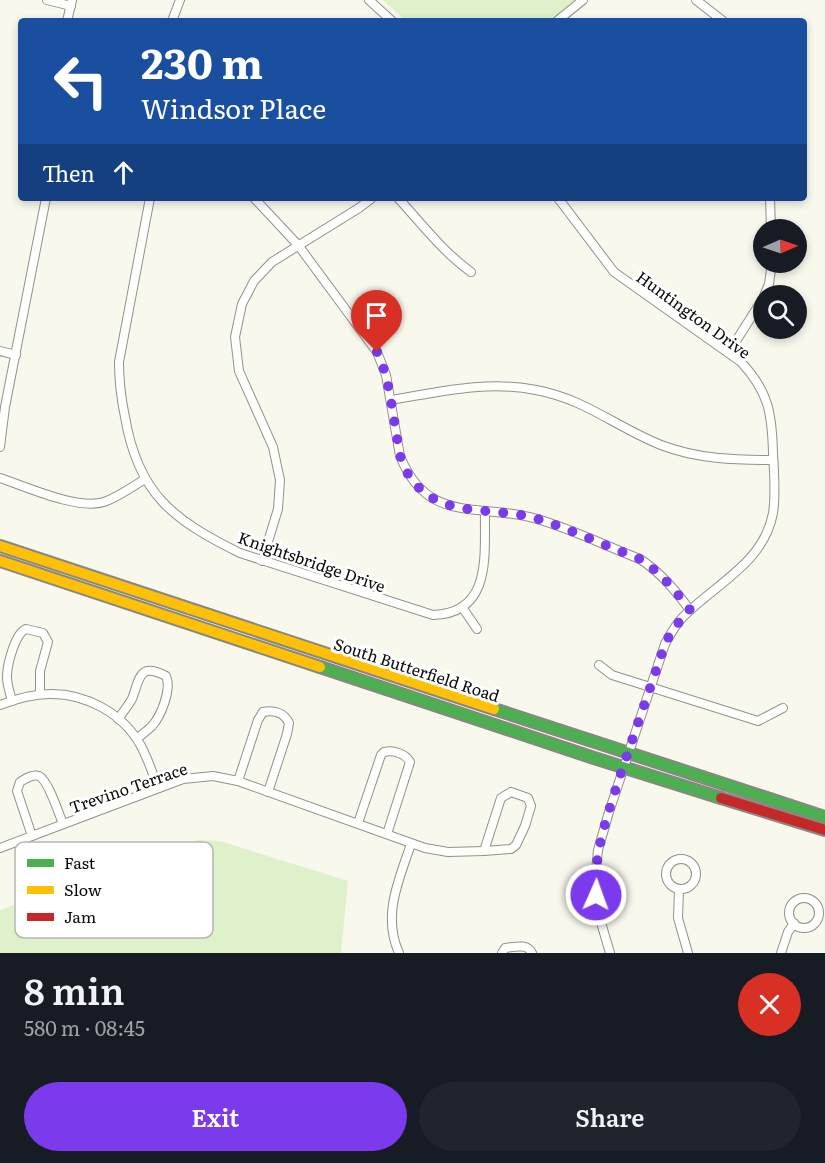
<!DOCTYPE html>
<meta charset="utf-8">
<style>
body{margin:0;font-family:Literata,serif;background:#20242c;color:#f1f3f6;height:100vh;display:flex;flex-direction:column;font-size:22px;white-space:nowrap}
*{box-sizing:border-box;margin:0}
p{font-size:20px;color:#9ea1a6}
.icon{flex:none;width:33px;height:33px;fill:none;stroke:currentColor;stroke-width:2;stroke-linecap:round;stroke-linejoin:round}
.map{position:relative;height:953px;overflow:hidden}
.sheet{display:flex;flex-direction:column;background:#171b24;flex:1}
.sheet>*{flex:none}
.guide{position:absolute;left:18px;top:18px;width:789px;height:183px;border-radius:6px;box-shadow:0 3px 9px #0003;background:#1a4fa0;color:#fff;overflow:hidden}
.needle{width:39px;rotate:88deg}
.controls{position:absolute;left:753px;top:219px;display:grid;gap:12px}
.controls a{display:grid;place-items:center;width:54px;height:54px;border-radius:50%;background:#171b24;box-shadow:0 3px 9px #0003;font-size:30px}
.pin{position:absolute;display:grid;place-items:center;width:51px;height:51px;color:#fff;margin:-62px -26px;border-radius:50% 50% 50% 0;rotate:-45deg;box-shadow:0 0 6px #0007}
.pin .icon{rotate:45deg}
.me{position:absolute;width:66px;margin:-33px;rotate:2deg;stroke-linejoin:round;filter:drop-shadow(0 0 4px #0008)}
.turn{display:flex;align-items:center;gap:21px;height:126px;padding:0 24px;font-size:27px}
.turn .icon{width:78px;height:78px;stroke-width:2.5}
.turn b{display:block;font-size:42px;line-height:51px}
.then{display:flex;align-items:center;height:57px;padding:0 24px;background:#0003;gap:12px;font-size:22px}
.round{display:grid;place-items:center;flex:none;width:63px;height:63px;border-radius:32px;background:#20242c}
.overview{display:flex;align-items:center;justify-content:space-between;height:102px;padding:0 24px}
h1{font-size:36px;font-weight:600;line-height:45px}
.button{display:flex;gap:12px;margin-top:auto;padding:12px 24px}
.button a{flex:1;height:69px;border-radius:36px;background:#7c3aed;color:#fff;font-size:24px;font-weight:600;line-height:69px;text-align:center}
.button a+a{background:#20242c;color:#f1f3f6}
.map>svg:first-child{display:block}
.green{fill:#def1ca}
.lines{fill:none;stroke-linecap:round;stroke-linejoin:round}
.street-casing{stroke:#92918c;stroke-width:10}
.fast-casing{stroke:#888883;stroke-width:14}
.slow-casing{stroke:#888883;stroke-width:14}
.jam-casing{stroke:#888883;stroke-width:14}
.street{stroke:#fefefc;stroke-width:8}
.fast{stroke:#4caf50;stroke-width:10}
.slow{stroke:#ffc107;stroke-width:10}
.jam{stroke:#c62828;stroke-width:10}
.route{stroke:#7c3aed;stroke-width:10;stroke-dasharray:0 18}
.labels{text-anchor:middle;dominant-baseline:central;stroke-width:6;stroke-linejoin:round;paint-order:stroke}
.street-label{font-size:16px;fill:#0a0a0a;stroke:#fff}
.key{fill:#fff;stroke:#b6b6b6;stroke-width:1.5}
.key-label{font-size:16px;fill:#0a0a0a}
</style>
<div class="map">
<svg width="825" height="953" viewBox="0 0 825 953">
<rect width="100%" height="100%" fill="#f9f8ed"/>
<g class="green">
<polygon points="383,0 575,0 550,21 406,21"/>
<polygon points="198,840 220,841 348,881 341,953 0,953 0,910"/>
</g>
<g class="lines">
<g class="street-casing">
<g id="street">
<polyline points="47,0 71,6"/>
<polyline points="369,0 392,21"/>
<polyline points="696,0 723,21"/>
<polyline points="67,21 72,0"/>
<polyline points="172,21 180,0"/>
<polyline points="557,21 583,0"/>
<path d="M150,198l-31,164c0,19 2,36 6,55 13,77 48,103 115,136l193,62c60,-2 51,-61 52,-104"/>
<path d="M254,198l44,47 79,107 9,23 14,81c28,70 80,46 137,63 35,10 69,27 103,40 21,14 35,31 50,51"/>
<path d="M398,198c23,25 45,54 73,74"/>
<path d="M558,198l56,74 127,90c28,30 31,52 32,91 1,19 3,41 0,60 -9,50 -58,71 -90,104 -8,8 -13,18 -18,27l-56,168 -11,38 -3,31 2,28 13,44"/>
<polyline points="770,198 771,230"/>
<polyline points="764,296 769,284 772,262"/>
<polyline points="0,351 16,355"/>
<polyline points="729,352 764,297"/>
<path d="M391,400c48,-8 96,-20 145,-10 49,9 80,37 125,55 36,14 74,15 112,15"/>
<polyline points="0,447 5,407 46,198"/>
<path d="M0,478c27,9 77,32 104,24 14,-5 28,-15 41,-23"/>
<polyline points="262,561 278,509 280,480 273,447 239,371 235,337 242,304 254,281 272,262 359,208 372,198"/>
<polyline points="462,607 477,629"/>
<polyline points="599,665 612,675 758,721 783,708"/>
<path d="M12,701c-2,-8 -5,-16 -5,-24 0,-12 8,-44 19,-48l17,4 5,9 -8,29v23"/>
<path d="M0,705c16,-6 32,-11 49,-11 36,-1 74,19 92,52 7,13 12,28 17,42"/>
<path d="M118,719c5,-7 10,-13 14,-20 8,-21 7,-37 34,-23 6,13 -5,40 -14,50 -5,5 -11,9 -15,13"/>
<path d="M238,781l20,-61 5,-8c10,-2 21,0 26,11l-2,11 -19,58"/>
<polygon points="511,792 528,798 531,806 525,826 516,845 511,849 484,851 501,798"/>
<path d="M358,823l23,-68 3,-3c9,-2 21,1 26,10l-23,72"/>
<path d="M32,836l-15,-45 3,-9c5,-3 12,-8 19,-6 9,4 20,38 24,48"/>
<polyline points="0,848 183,779 213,776 238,781 425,848 448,852 484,851"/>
<circle cx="681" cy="874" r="15"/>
<polyline points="679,889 678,918 688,953"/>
<circle cx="804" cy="913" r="15"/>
<path d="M399,953c-17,-38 0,-73 12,-109"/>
<path d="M502,953l3,-5c10,-1 22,-5 27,5"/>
<polyline points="781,953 788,932 794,923"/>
</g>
</g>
<g class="fast-casing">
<g id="fast">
<polyline points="320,667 591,757 721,798"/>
<polyline points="494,709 825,817"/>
</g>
</g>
<g class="slow-casing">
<g id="slow">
<polyline points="0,546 494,709"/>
<polyline points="0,561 320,667"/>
</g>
</g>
<g class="jam-casing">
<polyline id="jam" points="721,798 825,830"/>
</g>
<use href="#street" class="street"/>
<use href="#fast" class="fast"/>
<use href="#slow" class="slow"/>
<use href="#jam" class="jam"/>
</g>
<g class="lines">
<path class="route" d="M377,352c12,25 14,52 19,79 2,12 3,25 8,36 29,56 85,37 134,52 34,11 68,27 102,40 21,14 35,31 50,51l-17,19 -8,15c-15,45 -31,90 -46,135 -12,38 -26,76 -23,116"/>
</g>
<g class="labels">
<g class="street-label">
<text transform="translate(694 314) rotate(36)">Huntington Drive</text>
<text transform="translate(312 561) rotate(19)">Knightsbridge Drive</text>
<text transform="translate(417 669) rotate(18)">South Butterfield Road</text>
<text transform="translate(128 787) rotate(-19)">Trevino Terrace</text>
</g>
</g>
<rect x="15" y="842" width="198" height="96" rx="9" class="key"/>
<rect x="27" y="859" width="27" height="8" fill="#4caf50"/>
<rect x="27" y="886" width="27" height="8" fill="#ffc107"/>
<rect x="27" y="913" width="27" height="8" fill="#c62828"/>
<g class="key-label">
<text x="64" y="869">Fast</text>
<text x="64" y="896">Slow</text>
<text x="64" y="923">Jam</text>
</g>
</svg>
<div class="controls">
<a><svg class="needle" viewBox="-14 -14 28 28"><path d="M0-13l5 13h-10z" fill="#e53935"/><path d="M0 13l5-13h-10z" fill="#9ea1a6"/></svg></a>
<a><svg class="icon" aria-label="search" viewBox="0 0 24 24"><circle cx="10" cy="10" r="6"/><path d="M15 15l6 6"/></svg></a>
</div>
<div class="pin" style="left:377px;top:352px;background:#d93025"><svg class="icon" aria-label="arrive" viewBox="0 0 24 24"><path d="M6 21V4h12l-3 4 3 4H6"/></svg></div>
<svg class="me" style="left:596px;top:895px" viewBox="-20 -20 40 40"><circle r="17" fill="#7c3aed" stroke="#fff" stroke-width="3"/><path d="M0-11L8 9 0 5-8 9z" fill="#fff"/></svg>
<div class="guide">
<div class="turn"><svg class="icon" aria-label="left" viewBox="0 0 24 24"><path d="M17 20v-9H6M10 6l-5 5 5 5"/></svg><div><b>230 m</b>Windsor Place</div></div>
<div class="then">Then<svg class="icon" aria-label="ahead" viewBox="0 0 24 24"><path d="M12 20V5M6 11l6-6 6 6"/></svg></div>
</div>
</div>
<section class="sheet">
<div class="overview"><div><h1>8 min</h1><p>580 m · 08:45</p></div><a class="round" style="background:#d93025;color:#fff"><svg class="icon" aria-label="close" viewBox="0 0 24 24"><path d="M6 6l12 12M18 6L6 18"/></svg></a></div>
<div class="button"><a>Exit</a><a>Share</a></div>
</section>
